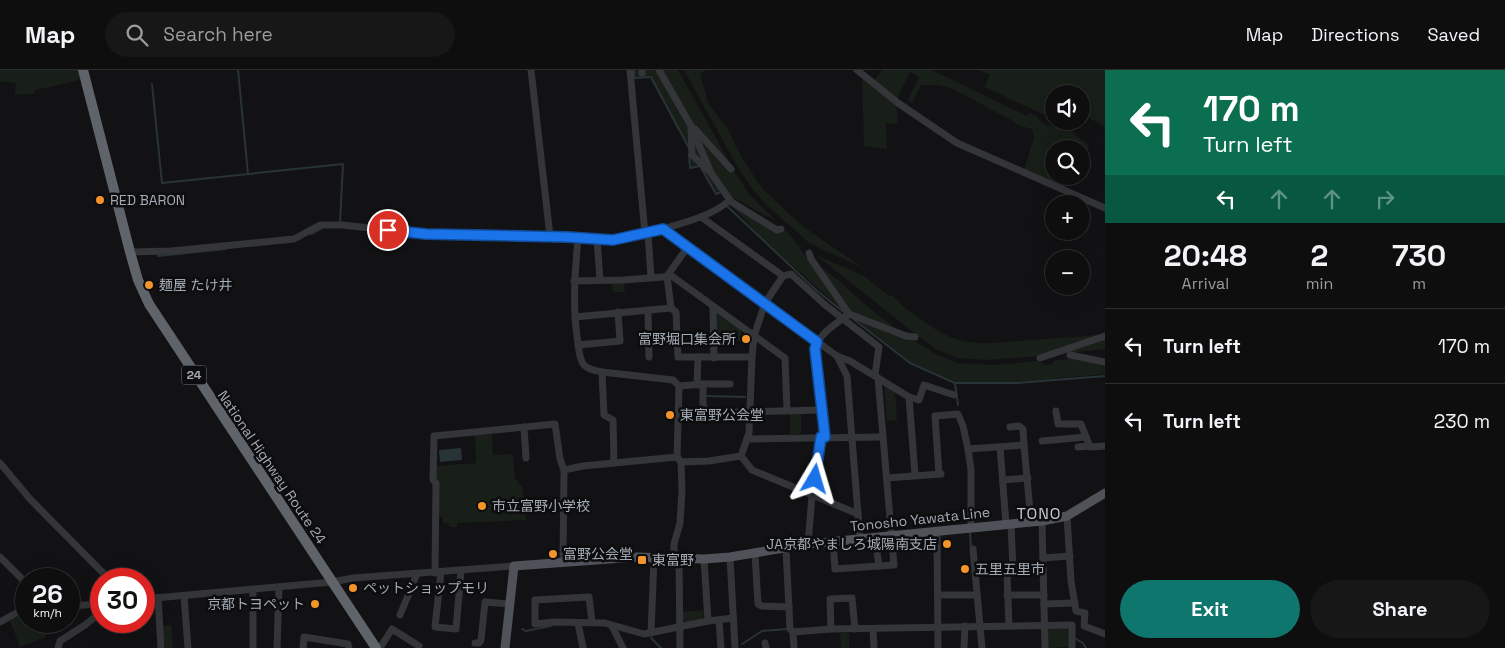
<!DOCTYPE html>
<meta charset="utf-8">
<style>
body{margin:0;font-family:"Space Grotesk","Noto Sans JP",sans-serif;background:#171718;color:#f1f3f6;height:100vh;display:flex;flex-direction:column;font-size:19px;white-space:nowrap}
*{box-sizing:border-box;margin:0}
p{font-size:16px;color:#9b9c9e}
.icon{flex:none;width:28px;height:28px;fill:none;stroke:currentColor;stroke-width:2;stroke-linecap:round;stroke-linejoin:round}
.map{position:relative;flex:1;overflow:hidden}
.details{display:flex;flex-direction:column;background:#0e0e0f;width:400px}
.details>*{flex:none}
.hud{background:#0b6e4f;color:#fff;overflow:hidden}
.fabs{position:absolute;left:1045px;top:15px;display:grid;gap:10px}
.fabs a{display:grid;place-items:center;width:45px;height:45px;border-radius:50%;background:#0e0e0f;box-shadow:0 5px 20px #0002,0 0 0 1px #2e2e2f;font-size:25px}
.speed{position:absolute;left:15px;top:498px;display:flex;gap:10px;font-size:25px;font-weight:700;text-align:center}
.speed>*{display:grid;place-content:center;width:65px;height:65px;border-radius:50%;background:#0e0e0f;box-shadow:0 5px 20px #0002,0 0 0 1px #2e2e2f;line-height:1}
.speed small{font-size:12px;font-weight:400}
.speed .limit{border:8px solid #d22;background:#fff;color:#111}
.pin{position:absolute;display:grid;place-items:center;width:42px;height:42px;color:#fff;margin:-21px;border:2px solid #fff;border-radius:50%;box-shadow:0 1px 5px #0007}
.me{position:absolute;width:55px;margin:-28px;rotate:7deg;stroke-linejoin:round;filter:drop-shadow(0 0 4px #0008)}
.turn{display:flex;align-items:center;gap:18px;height:105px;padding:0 15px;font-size:22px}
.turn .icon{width:65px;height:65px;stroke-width:2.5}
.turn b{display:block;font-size:35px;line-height:42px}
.lanes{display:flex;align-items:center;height:48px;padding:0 15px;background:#0003;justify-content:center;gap:25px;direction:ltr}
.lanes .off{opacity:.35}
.eta{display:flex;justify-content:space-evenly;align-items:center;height:85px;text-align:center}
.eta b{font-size:30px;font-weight:700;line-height:35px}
.cta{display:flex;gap:10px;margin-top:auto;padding:10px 15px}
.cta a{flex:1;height:58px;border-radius:30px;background:#0f766e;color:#fff;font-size:20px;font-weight:700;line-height:58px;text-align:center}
.cta a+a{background:#171718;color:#f1f3f6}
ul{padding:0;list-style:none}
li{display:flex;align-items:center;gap:15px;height:75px;padding:0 15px;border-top:1px solid #2e2e2f}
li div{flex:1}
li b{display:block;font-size:19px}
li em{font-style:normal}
header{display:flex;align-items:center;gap:30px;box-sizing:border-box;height:70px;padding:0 25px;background:#0e0e0f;border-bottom:1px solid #2e2e2f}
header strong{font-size:24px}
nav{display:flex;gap:28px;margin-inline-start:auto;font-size:18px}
.search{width:350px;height:45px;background:#171718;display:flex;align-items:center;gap:12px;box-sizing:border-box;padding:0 18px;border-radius:28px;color:#9b9c9e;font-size:19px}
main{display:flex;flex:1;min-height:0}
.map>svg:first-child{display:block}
.green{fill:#181e18}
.water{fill:#283337}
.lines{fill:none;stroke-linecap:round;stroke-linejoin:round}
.stream{stroke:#283337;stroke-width:2}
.minor{stroke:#333539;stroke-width:7}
.major{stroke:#4f5258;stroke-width:9}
.highway{stroke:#5f636a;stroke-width:10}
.route-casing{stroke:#114b97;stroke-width:12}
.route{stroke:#1a73e8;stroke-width:9}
.poi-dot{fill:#f49429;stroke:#0d0d0f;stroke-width:2}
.labels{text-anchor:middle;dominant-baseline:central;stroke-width:5;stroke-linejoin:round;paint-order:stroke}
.shield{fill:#0d0d0f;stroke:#767c82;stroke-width:1}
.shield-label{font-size:12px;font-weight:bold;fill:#a3abb4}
.poi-label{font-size:14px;fill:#a3abb4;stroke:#0d0d0f;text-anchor:start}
.street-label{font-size:14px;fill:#a3abb4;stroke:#0d0d0f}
.quarter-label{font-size:16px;letter-spacing:1px;fill:#c4c9d0;stroke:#0d0d0f}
</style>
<header>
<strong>Map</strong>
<div class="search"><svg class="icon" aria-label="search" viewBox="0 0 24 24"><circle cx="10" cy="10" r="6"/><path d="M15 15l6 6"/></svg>Search here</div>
<nav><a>Map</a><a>Directions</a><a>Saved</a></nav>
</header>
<main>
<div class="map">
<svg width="1105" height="578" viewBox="0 0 1105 578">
<rect width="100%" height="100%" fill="#121214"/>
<g class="green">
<polygon points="0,0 78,0 80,10 36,20 34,24 15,25 16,13 0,11"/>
<polygon points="634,0 678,0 736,104 750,125 776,151 723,122 716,124 700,97 690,98 689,78 651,7 634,8"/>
<polygon points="684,0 707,0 700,3 708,33 729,61 742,88 762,118 801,155 863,198 809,173 768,136 753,120 733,89"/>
<polygon points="882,0 932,0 1027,46 1030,43 1037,46 1042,53 1060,59 1064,56 1070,57 1075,65 1088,74 1089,78 1083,84 1081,83 1081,79 1054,79 1054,106 1062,106 1060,115 1024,100 1034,68 1032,59 1017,55 1013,51 951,18 938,15 921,15 912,33 908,30 919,7 910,2 897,29 874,11"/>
<polygon points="979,0 1105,0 1105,57 1081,43 1081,24 1054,24 1054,39 1045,45 984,17 990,5"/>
<polygon points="862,6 896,34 898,54 886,53 887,79 864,76"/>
<path d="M730,134l52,28 5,-1c20,26 38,53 57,80l-74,-65z"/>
<path d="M816,185l48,21 24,19 6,1c7,10 17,16 27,23 40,31 62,25 109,21 24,-2 49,-3 73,-6l-63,22 -54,4 -29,-2 -21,-9 -23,-17z"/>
<polygon points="816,193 838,210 863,233 900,262 852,243"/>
<polygon points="624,213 625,222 613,222 612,214"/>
<polygon points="715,240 741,259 742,271 715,272"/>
<polygon points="853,247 913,270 936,284 957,293 996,295 1038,291 1044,295 1052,294 1056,290 1072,289 1105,295 1105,304 1019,312 956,312 910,292"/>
<polygon points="1105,268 1105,279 1058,284"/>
<polygon points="884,314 895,321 897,350 887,351"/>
<rect x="790" y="344" width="11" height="20"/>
<polygon points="492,364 493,385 513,384 515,408 522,417 523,426 525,427 526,450 457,453 457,457 450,457 449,454 443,453 443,447 437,447 435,396 476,393 475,365"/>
<polygon points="703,540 704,546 701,549 686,553 683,550 682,542"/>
<polygon points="26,543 26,551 43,551 46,567 20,577 10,550"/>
<polygon points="171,555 173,578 165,578 162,556"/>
<polygon points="1050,557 1065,558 1068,561 1069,577 1048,578 1047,560"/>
<polygon points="840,563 849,563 849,578 841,578"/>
</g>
<polygon class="water" points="461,378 462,390 440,392 439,380"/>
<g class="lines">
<g class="stream">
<polyline points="238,0 248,104"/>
<polyline points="634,0 634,8 651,7 689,78"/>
<polyline points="152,14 162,113 343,94 340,153"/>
<polyline points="689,85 690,98 700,96 716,124 721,122"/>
<polyline points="728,137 816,220 845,243"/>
<polyline points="311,164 322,158"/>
<polyline points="461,168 496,169"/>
<polyline points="158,186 226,179"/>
<polyline points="852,248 910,293 955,313 1017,313 1105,306"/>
<polyline points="955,313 958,335"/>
<polyline points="706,326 745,327"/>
<polyline points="970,463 971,478"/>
<polyline points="522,559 526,561 551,556"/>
<polyline points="651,568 661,578"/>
<polyline points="1074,568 1083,573 1086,578"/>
<polyline points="742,574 762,561 787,559"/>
</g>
<g class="minor">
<polyline points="531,0 550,166"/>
<polyline points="630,0 645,164"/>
<polyline points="642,0 642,3"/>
<polyline points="659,0 690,54 711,103 730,130 733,133 777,160 781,159"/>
<polyline points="857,0 898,33 957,73 1105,138"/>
<polyline points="691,59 692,85 709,101"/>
<polyline points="695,59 731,99"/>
<polyline points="701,147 783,206 791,204 824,234 879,277 875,305"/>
<path d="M663,159c22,-7 49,-13 67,-29"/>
<polyline points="648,163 651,208"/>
<path d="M578,167c-3,37 -6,68 0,106 1,7 1,16 6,22 5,5 12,6 18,7l71,8 6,6 -2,71 4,5 1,28 -2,33 -6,21v14"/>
<polyline points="597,169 600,210"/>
<polyline points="130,182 171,181 294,169 320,155 342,155 426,164 578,167 613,170 663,159 837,286 847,306 860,469"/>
<path d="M809,183l2,6 38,55c-13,10 -29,18 -34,35l10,88"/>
<polyline points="669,204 785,288 787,340"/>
<polyline points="783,206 765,233 754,266 752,287 749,363 741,386 752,400 858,444"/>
<polyline points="574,211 623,210 663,207 667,206 687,178"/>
<polyline points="713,237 714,288"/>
<polyline points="671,238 676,242 678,287 752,287"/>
<polyline points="648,240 649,287"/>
<polyline points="849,244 906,266 915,267"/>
<polyline points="575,247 671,238 667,206"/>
<polyline points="578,275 620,271 618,242"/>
<polyline points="1070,285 1105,292"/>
<polyline points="1040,288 1105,266"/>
<polyline points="602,302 604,345 613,350 614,393"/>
<polyline points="878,308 909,327 919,330 924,315 954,325"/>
<polyline points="703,314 730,314"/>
<polyline points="697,315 698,287"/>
<polyline points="679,316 703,314 703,335 708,343 822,340"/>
<polyline points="909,327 915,405"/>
<polyline points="1056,341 1058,354 1081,354 1090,377 1105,376"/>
<polyline points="524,357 526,388"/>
<polyline points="1010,357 1019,356 1023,359 1024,375"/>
<polyline points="747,369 883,367"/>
<polyline points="1042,371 1086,367"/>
<polyline points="1000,377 1006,454"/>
<polyline points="1078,377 1090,376"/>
<polyline points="681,392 709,391 741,386"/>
<polyline points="0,393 30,429 109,509"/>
<polyline points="564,400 583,396 677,387"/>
<polyline points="939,404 935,346 958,344 963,356 968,379"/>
<polyline points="887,408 941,404"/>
<polyline points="1003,410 1028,408"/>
<polyline points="1067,446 1071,511 1076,541 1085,543 1084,556 1105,564"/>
<polyline points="1042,451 1045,578"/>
<polyline points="1011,454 1013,500"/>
<polyline points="971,458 971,400 968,379 1024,375 1031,452"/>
<polyline points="937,462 938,578"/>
<polyline points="875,468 879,496"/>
<polyline points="833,471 835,499 894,495 878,308 850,291 837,286"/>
<polyline points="808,474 812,426 821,367"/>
<polyline points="786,479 790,559 793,562 794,578"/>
<polyline points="973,479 982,578"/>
<polyline points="755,484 758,534 762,536 789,537"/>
<polyline points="0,487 21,508 26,511"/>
<polyline points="730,487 735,578"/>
<polyline points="679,488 680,578"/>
<polyline points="1043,488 1070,486"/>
<polyline points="704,489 708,551"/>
<polyline points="441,502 435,557 456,559 461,501"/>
<polyline points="435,503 436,413 433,410 434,366 555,354 560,389 564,400 563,492"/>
<polyline points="253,520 253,578"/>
<polyline points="69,522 71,522 78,535"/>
<polyline points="938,525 977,525"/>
<polyline points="1007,525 1044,525"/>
<polyline points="184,526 188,578"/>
<polyline points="158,528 161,578"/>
<polyline points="144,529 332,512 353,508 514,496"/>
<polyline points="1044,534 1075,533"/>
<polyline points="69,536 101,534"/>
<polyline points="400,545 417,504"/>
<polyline points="719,550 721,578"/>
<polyline points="0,552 18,542 26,540"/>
<polyline points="592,552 589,527 535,530 535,554 553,552 605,553 644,564 708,551 733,548"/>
<polyline points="578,553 583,578"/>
<polyline points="612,556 623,578"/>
<polyline points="1009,556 1007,503 1013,500 1043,501"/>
<polyline points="831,559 830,529 852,528 855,559"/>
<polyline points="873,559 874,578"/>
<polyline points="793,562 831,559 1072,555 1072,578"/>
<polyline points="651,563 654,487"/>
<polyline points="475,573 479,573 481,570 485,532 509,534"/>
<polyline points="765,573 766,578"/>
<polyline points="58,578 60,571 85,555 101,542"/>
<polyline points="277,578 279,517"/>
<polyline points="303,578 304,567 348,574 349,578"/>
<polyline points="380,578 392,559 419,576"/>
<polyline points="964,578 965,556"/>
</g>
<polyline class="major" points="505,578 514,496 637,487 704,489 730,487 808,474 1042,451 1067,446 1105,423"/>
<polyline class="highway" points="83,0 130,182 138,210 149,234 376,578"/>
</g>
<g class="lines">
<g class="route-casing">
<polyline id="route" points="388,160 426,164 567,167 613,170 663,159 817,272 815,279 825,367 821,367 815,409"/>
</g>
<use href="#route" class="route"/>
</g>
<g class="poi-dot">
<circle cx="100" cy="130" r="5"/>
<circle cx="149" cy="215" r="5"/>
<circle cx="746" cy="269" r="5"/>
<circle cx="670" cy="345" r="5"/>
<circle cx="482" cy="436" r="5"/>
<circle cx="947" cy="474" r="5"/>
<circle cx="553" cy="484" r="5"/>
<rect x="637" y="485" width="10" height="10" rx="2.5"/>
<circle cx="965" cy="499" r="5"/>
<circle cx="353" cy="518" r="5"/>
<circle cx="315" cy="534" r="5"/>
</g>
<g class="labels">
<rect class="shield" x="181.5" y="295.5" width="25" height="19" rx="4"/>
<g class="shield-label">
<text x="194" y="305">24</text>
</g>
<g class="poi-label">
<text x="110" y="130">RED BARON</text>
<text x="159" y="215">麺屋 たけ井</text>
<text x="736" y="269" text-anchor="end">富野堀口集会所</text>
<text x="680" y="345">東富野公会堂</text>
<text x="492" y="436">市立富野小学校</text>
<text x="937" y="474" text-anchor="end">JA京都やましろ城陽南支店</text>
<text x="563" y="484">富野公会堂</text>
<text x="652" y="490">東富野</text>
<text x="975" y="499">五里五里市</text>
<text x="363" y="518">ペットショップモリ</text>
<text x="305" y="534" text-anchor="end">京都トヨペット</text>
</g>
<g class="street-label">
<text transform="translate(272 397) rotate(56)">National Highway Route 24</text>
<text transform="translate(920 449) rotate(-6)">Tonosho Yawata Line</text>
</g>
<g class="quarter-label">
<text x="1039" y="443">TONO</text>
</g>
</g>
</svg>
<div class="fabs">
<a><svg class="icon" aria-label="sound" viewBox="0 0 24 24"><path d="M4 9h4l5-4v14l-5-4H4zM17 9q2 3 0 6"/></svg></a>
<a><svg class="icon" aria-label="search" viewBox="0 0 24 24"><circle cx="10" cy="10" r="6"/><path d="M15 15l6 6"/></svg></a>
<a>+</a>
<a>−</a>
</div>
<div class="speed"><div>26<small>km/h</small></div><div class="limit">30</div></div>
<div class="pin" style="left:388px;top:160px;background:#d93025"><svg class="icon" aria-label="arrive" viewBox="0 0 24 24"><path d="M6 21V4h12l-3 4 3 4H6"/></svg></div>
<svg class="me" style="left:815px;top:409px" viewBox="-20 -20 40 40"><path d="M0-17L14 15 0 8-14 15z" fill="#1a73e8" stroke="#fff" stroke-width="4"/></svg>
</div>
<section class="details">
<div class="hud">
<div class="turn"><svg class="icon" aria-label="left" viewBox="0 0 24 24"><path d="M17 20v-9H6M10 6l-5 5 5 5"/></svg><div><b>170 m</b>Turn left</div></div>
<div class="lanes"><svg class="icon" aria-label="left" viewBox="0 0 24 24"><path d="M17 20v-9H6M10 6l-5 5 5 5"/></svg><svg class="icon off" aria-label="ahead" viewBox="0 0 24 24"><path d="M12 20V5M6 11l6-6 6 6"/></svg><svg class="icon off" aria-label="ahead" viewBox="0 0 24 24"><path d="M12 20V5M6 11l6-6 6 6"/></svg><svg class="icon off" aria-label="right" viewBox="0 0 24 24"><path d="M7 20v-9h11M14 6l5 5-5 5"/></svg></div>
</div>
<div class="eta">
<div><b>20:48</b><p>Arrival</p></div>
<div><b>2</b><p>min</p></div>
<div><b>730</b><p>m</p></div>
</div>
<ul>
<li><svg class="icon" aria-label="left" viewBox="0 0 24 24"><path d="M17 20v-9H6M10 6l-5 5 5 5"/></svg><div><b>Turn left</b></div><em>170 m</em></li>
<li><svg class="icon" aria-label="left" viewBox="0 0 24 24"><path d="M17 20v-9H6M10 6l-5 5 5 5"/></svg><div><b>Turn left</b></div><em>230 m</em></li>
</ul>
<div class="cta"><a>Exit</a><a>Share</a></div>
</section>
</main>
